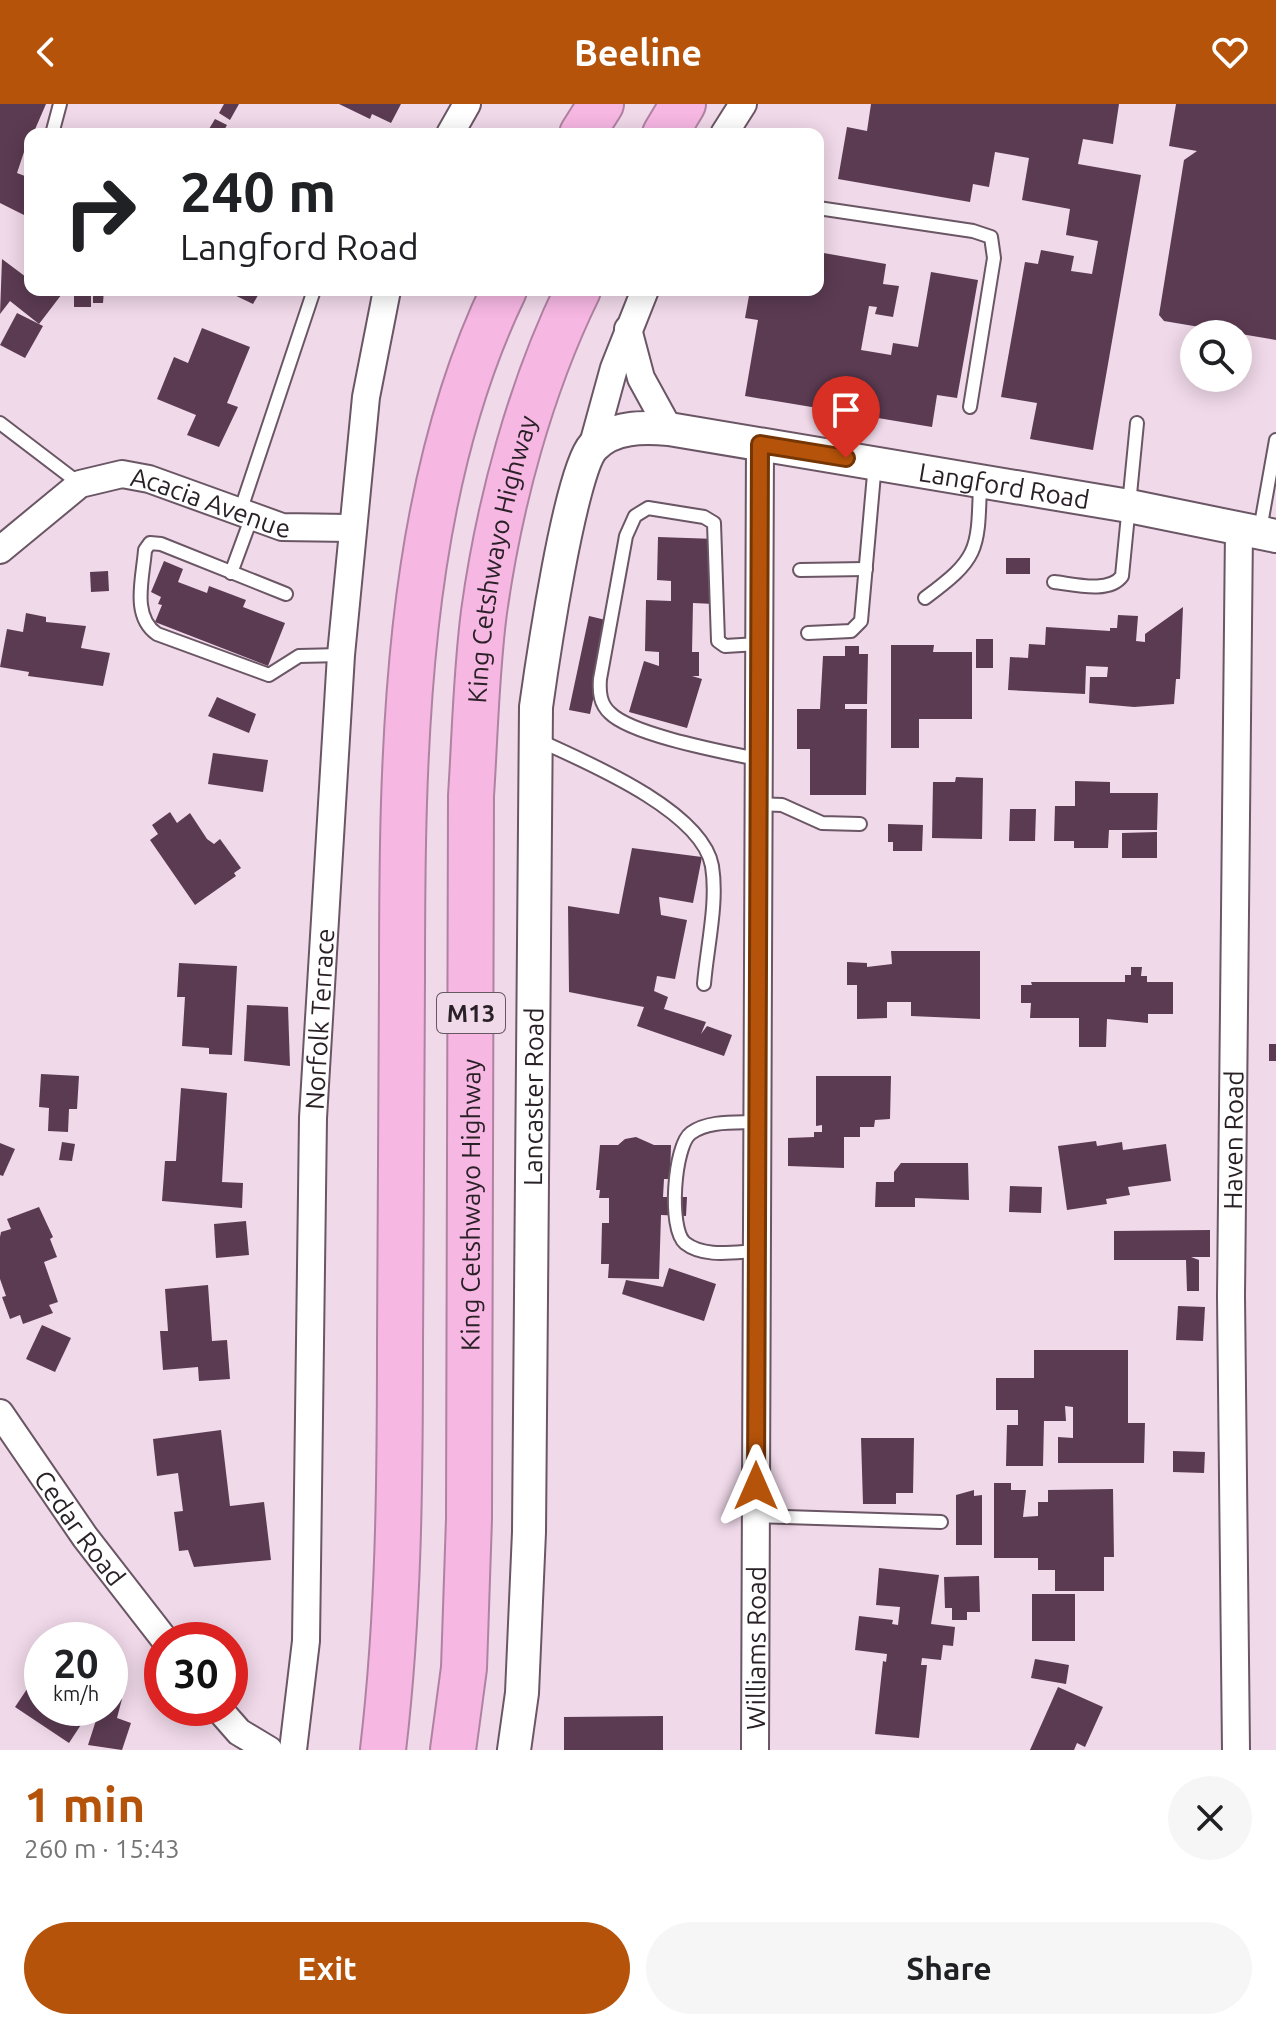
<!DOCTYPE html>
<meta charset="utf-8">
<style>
body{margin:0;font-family:Ubuntu,sans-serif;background:#f6f6f6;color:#202124;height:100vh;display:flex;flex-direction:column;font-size:30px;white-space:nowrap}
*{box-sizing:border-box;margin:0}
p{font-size:26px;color:#757577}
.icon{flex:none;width:44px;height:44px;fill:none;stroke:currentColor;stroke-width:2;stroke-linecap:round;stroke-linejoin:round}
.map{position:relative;height:1646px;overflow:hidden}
.panel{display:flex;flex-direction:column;background:#fff;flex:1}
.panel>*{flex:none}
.top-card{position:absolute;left:24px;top:24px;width:800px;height:168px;border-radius:16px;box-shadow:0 4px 20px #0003;background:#fff;color:#202124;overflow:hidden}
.buttons{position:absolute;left:1180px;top:216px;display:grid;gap:16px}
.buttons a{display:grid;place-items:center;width:72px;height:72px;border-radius:50%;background:#fff;box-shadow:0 4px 20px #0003;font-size:40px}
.speed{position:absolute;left:24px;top:1518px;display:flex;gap:16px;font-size:40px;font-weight:700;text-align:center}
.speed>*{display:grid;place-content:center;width:104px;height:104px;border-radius:50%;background:#fff;box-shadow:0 4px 20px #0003;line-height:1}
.speed small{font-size:20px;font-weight:400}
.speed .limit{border:12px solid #d22;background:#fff;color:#111}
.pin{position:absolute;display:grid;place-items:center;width:68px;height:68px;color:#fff;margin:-82px -34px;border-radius:50% 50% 50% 0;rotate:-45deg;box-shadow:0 0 8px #0007}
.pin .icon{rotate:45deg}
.me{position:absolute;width:88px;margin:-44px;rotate:0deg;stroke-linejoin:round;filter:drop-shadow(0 0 6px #0008)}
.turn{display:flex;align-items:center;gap:28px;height:168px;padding:0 24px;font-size:36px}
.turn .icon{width:104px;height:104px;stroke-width:2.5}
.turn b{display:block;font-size:56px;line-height:68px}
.round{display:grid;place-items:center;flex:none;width:84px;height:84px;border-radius:42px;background:#f6f6f6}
.overview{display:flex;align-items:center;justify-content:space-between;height:136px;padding:0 24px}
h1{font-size:48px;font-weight:700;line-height:60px;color:#b45309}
.action{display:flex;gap:16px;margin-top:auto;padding:16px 24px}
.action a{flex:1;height:92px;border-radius:48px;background:#b45309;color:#fff;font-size:32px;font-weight:700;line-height:92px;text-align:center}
.action a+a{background:#f6f6f6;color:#202124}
header{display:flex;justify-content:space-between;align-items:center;height:104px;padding:0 24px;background:#b45309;color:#fff;font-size:36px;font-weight:700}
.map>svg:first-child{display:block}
.building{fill:#5b3b52}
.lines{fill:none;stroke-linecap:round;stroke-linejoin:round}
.service-casing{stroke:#6a5664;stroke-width:16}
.minor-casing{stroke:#6a5664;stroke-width:30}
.tertiary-casing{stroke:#6a5664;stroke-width:36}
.motorway-casing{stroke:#af82a1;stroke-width:48}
.service{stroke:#fff;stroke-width:12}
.minor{stroke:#fff;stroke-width:26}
.tertiary{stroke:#fff;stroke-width:32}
.motorway{stroke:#f6b7e3;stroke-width:44}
.route-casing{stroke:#753606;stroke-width:20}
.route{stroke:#b45309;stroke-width:14}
.labels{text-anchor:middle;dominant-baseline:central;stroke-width:8;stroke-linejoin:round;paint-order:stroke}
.shield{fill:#f0d9e9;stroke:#655861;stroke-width:2}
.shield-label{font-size:24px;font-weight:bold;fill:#2a2127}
.street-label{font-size:26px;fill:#2a2127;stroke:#f0d9e9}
</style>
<header><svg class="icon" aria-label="back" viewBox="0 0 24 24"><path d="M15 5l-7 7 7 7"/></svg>Beeline<svg class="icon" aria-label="heart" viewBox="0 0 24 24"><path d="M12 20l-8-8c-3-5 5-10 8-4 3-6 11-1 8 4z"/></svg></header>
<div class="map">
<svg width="1276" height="1646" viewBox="0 0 1276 1646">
<rect width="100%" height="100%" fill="#f0d9e9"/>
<g class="building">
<polygon points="0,0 46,0 33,30 30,30 17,69 30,74 30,114 0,99"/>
<polygon points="224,0 239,0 230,16 219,9"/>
<polygon points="339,0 401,0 391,19 372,10 370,15"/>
<polygon points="871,0 1119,0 1113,40 1083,35 1078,60 1141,71 1093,346 1030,335 1037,299 1001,293 1025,158 1038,160 1041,146 1074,152 1071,167 1092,170 1098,137 1066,131 1070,105 1022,96 1029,54 995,48 989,83 973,80 970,98 838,75 847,23 867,27"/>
<polygon points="1176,0 1276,0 1276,236 1164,217 1159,211 1184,56 1197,47 1169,42"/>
<polygon points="215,15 227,21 222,30 206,30"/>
<polygon points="818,148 886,160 883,180 899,182 893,213 875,210 877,203 869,202 861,246 891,251 893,239 918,243 931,168 978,176 957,294 937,291 932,323 745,292 758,216 745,214 750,186 818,186"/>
<polygon points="2,155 30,176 30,186 65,186 39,220 10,197 0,210"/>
<rect x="74" y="186" width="17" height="17"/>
<polygon points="93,186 104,186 103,199 93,199"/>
<polygon points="224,186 261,186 253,200"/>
<polygon points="17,209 43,222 25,254 0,241"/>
<polygon points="202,224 250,243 227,299 238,303 219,343 187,331 196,311 157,295 174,253 188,259"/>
<polygon points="658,433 716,435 714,500 693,499 692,548 699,548 699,572 692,572 702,575 687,624 629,608 644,557 659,562 659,548 645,547 646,496 671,497 671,477 657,476"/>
<rect x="1006" y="454" width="24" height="16"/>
<polygon points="164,457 183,465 178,478 207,489 209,482 246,496 243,503 285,519 268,562 155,518 162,501 158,500 161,493 151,488"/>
<polygon points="108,467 109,487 91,488 90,468"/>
<polygon points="1183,503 1180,575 1176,575 1174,600 1134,603 1089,599 1090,573 1107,573 1108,563 1086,562 1085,590 1008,586 1010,553 1028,554 1029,540 1045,541 1046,523 1110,527 1110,524 1117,524 1118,511 1138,512 1136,537 1145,538 1145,530"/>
<polygon points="26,509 46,513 46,518 86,522 81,544 110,549 103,582 28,572 29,568 0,563 7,525 23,528"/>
<polygon points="589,512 610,517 590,610 569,606"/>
<rect x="976" y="535" width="17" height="29"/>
<polygon points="891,541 934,541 933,548 972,548 972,615 919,615 919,644 891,644"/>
<polygon points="845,542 859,542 859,550 868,550 867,600 845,600 845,605 867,605 866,691 810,691 810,645 797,645 797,605 820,605 823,552 845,552"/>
<polygon points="217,593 256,610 249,629 208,612"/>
<polygon points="213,649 268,656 263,688 208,680"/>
<polygon points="956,673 983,674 982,735 932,734 933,678 955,678"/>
<polygon points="1075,677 1110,678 1110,689 1158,689 1157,726 1109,726 1108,744 1074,744 1074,737 1054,737 1055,702 1075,702"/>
<polygon points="1010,705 1036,705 1035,737 1009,737"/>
<polygon points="170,708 177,719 190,709 207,735 214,740 220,735 241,764 234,769 236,772 195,801 150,736 158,730 152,721"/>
<polygon points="888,720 923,721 922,747 893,747 893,738 888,738"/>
<polygon points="1157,728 1157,754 1122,754 1122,729"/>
<polygon points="632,744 702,753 693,799 659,793 661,811 687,816 675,875 657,872 654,887 668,893 664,905 706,918 701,930 707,922 732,931 724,952 637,922 644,903 569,888 568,802 619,810"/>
<polygon points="891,847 980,847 980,915 911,912 911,898 887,898 887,914 857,915 857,881 847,881 847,858 867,859 867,863 892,860"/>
<polygon points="179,859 237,862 232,951 209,950 209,944 182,942 185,893 177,893"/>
<polygon points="1131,863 1142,863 1141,872 1147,872 1147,878 1173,878 1173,910 1148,910 1148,919 1107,915 1106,943 1079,943 1079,914 1030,914 1031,899 1021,899 1021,881 1032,881 1031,878 1125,878 1125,871 1131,871"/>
<polygon points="247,901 288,903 290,962 244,957"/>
<rect x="1269" y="940" width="7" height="17"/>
<polygon points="41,970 79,972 77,1005 69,1005 68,1028 48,1027 49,1004 39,1003"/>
<polygon points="816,972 891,972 890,1015 875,1016 874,1023 860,1023 860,1033 844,1033 844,1064 788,1062 788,1034 814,1033 814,1028 822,1028 822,1021 816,1022"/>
<polygon points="181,984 227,989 222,1078 243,1079 242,1104 162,1097 165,1057 176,1057"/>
<polygon points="636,1033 654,1041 671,1041 670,1075 664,1075 663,1093 687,1093 686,1112 661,1111 659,1175 608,1174 609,1160 601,1160 602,1119 609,1119 609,1094 599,1094 600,1086 596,1086 600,1041 618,1041 625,1035"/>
<polygon points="1096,1037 1097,1042 1122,1038 1123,1046 1166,1040 1171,1077 1128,1083 1130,1091 1106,1095 1107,1100 1067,1106 1058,1042"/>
<polygon points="62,1038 75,1040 72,1057 59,1056"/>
<polygon points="0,1039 15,1045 3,1072 0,1071"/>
<polygon points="901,1059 968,1059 969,1096 915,1094 915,1103 875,1103 876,1078 894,1078 894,1068"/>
<polygon points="1010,1082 1042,1083 1041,1109 1009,1108"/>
<polygon points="39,1103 53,1133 50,1135 57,1153 44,1158 58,1198 49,1201 53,1209 23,1220 20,1211 10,1215 2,1193 6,1192 0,1175 0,1133 1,1128 11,1125 7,1115"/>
<polygon points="246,1117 249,1151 216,1154 214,1120"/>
<polygon points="1210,1126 1210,1153 1191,1153 1199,1156 1199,1187 1187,1187 1186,1156 1114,1156 1114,1127"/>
<polygon points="669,1164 716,1180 704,1217 622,1190 626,1176 663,1183"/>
<polygon points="208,1181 212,1237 227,1236 230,1275 199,1277 198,1263 163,1266 160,1227 168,1227 165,1185"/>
<polygon points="1178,1202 1205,1203 1203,1237 1176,1236"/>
<polygon points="42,1221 71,1234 55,1268 26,1255"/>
<polygon points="1034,1246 1128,1246 1128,1319 1145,1319 1144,1359 1058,1359 1058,1333 1073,1334 1073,1303 1065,1302 1066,1317 1044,1317 1043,1362 1006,1362 1007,1321 1018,1321 1018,1306 996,1306 996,1274 1034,1274"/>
<polygon points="221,1326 230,1402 264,1398 271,1456 194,1463 188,1446 179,1447 174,1408 183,1407 178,1369 157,1372 153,1335"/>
<polygon points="861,1334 914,1334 913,1389 896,1389 896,1400 863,1400"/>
<polygon points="1173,1347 1205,1348 1204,1369 1173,1368"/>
<polygon points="994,1379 1011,1379 1011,1386 1026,1386 1023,1413 1038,1412 1038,1398 1048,1398 1048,1386 1113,1385 1114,1453 1104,1453 1104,1487 1055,1487 1055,1466 1038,1466 1038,1454 994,1454"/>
<polygon points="974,1386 974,1392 982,1391 982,1441 956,1441 956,1391"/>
<polygon points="879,1464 939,1471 931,1520 955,1523 953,1542 943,1541 941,1556 922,1554 921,1561 927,1561 919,1634 875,1630 883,1557 886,1558 887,1550 855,1546 859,1512 893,1516 892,1520 898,1521 900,1503 876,1501"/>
<polygon points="979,1472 980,1508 967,1508 967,1516 952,1516 952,1504 945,1504 944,1473"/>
<rect x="1032" y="1490" width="43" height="47"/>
<polygon points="1035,1555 1069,1561 1066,1580 1031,1574"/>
<polygon points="31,1579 42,1586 42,1604 92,1604 69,1639 15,1603"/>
<polygon points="1058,1583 1103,1603 1085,1643 1077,1639 1074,1646 1030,1646"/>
<polygon points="110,1591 122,1595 117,1614 131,1619 122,1646 88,1641 100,1604 110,1604"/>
<polygon points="663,1612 663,1646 564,1646 564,1613"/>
</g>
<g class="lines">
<g class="service-casing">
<g id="service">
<polyline points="52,30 60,0"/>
<polyline points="818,104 973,127 991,133 994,154 970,303"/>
<polyline points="0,319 80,380"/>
<polyline points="240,408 314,186"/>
<polyline points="1260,426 1276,336"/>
<polyline points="800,466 866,465"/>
<polyline points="231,469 252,412"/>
<path d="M1054,478c19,2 55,12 68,-6l15,-153"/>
<path d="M286,490l-125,-50 -11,-1 -5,7c-2,28 -14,66 12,84l112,41 30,-19 42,-1"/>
<path d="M925,494c54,-40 53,-47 55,-114"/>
<polyline points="808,529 851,527 861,517 875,359"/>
<path d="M536,635c48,22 166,71 176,127 6,37 -5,81 -8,118"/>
<path d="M757,655c-33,-7 -125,-24 -147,-46 -10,-9 -11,-21 -10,-34l26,-143 9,-20 13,-8 56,9 10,6 4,118 7,5 33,-2"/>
<polyline points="757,700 782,701 822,719 860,720"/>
<path d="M757,1147c-23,1 -53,7 -72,-8 -17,-14 -11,-98 6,-110 18,-13 46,-10 66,-11"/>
<polyline points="756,1412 941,1418"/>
</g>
</g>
<g class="minor-casing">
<g id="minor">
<polyline points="450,30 467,0"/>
<polyline points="724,30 743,0"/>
<polyline points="628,225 641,274 669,325"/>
<polyline points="592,344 614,264 645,186"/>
<path id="s1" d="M0,446l80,-66 42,-10 27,5 133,48 68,1"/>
<path id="s2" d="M0,1309l85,124 80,103"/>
<polyline points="218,1604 239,1628 269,1646"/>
<path id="s3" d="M293,1646l13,-109 7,-523 28,-463 25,-258 21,-107"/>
<path id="s4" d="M755,1646l5,-1306"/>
<path id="s5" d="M1236,1646l-5,-454 8,-766"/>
</g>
</g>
<g class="tertiary-casing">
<g id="tertiary">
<path id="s6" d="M514,1646l8,-57 7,-161 7,-825c6,-43 34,-235 57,-260 19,-21 51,-20 76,-18l460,77 147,30"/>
</g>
</g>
<g class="motorway-casing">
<g id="motorway">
<polyline points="582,30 601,0"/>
<polyline points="665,30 683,0"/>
<path d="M383,1646c16,-135 17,-270 17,-407 1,-121 1,-242 2,-363 0,-225 2,-483 102,-690"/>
<path id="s7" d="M453,1646l11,-82 5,-149 2,-723c4,-61 5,-123 13,-184 15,-108 46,-224 94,-322"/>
</g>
</g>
<use href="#service" class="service"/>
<use href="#minor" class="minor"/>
<use href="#tertiary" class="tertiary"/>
<use href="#motorway" class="motorway"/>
</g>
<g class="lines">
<g class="route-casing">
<polyline id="route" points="756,1382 760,340 846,354"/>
</g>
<use href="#route" class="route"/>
</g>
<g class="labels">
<rect class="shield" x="437" y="889" width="68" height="40" rx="6"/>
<g class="shield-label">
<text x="471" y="909">M13</text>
</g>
<g class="street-label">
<text stroke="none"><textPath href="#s6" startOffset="1732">Langford Road</textPath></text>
<text stroke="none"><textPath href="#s1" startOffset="240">Acacia Avenue</textPath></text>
<text stroke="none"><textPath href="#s7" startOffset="1194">King Cetshwayo Highway</textPath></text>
<text stroke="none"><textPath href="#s3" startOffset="732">Norfolk Terrace</textPath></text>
<text stroke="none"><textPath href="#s6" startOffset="654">Lancaster Road</textPath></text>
<text stroke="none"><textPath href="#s5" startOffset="610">Haven Road</textPath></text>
<text stroke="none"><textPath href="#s7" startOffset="546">King Cetshwayo Highway</textPath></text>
<text stroke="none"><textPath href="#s2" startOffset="140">Cedar Road</textPath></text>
<text stroke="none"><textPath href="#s4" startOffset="102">Williams Road</textPath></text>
</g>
</g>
</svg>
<div class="buttons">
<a><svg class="icon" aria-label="search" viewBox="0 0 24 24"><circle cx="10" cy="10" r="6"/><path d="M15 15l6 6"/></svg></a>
</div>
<div class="speed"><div>20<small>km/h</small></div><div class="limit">30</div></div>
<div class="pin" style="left:846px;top:354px;background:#d93025"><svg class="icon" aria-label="arrive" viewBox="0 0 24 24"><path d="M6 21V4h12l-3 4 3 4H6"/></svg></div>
<svg class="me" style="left:756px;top:1382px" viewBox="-20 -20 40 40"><path d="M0-17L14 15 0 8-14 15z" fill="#b45309" stroke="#fff" stroke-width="4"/></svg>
<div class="top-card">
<div class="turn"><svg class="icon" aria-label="right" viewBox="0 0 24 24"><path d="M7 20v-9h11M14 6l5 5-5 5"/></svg><div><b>240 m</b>Langford Road</div></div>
</div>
</div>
<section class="panel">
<div class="overview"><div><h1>1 min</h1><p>260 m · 15:43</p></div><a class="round"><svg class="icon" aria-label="close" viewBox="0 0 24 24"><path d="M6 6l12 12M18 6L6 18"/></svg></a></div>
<div class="action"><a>Exit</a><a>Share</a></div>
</section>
